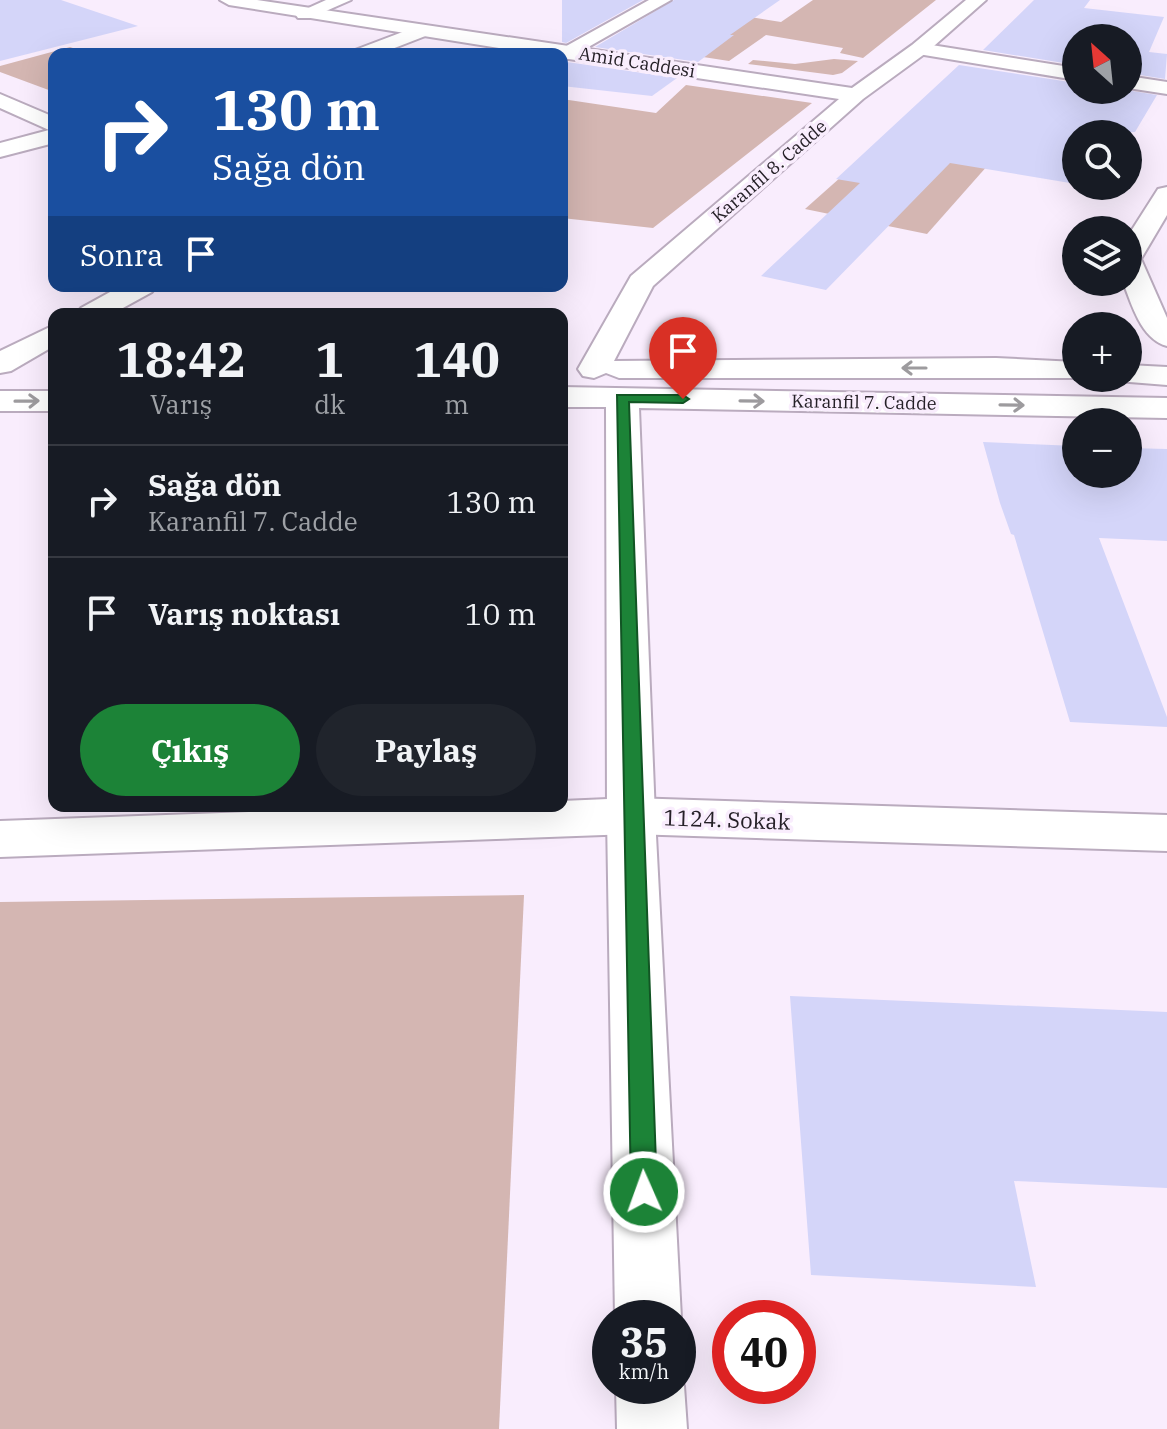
<!DOCTYPE html>
<html lang="tr">
<meta charset="utf-8">
<style>
body{margin:0;font-family:"IBM Plex Serif",serif;background:#20242c;color:#f1f3f6;height:100vh;display:flex;flex-direction:column;font-size:30px;white-space:nowrap}
*{box-sizing:border-box;margin:0}
p{font-size:26px;color:#9ea1a6}
.icon{flex:none;width:44px;height:44px;fill:none;stroke:currentColor;stroke-width:2;stroke-linecap:round;stroke-linejoin:round}
.map{position:relative;flex:1;overflow:hidden}
.details{position:absolute;left:48px;top:308px;width:520px;height:504px;display:flex;flex-direction:column;background:#171b24;border-radius:16px;box-shadow:0 8px 32px #0002}
.details>*{flex:none}
.hud{position:absolute;left:48px;top:48px;width:520px;height:244px;border-radius:16px;box-shadow:0 8px 32px #0002;background:#1a4fa0;color:#fff;overflow:hidden}
.needle{width:52px;rotate:333deg}
.fabs{position:absolute;left:1062px;top:24px;display:grid;gap:16px}
.fabs a{display:grid;place-items:center;width:80px;height:80px;border-radius:50%;background:#171b24;box-shadow:0 8px 32px #0002;font-size:40px}
.speed{position:absolute;left:592px;top:1300px;display:flex;gap:16px;font-size:40px;font-weight:700;text-align:center}
.speed>*{display:grid;place-content:center;width:104px;height:104px;border-radius:50%;background:#171b24;box-shadow:0 8px 32px #0002;line-height:1}
.speed small{font-size:20px;font-weight:400}
.speed .limit{border:12px solid #d22;background:#fff;color:#111}
.pin{position:absolute;display:grid;place-items:center;width:68px;height:68px;color:#fff;margin:-82px -34px;border-radius:50% 50% 50% 0;rotate:-45deg;box-shadow:0 0 8px #0007}
.pin .icon{rotate:45deg}
.me{position:absolute;width:88px;margin:-44px;rotate:358deg;stroke-linejoin:round;filter:drop-shadow(0 0 6px #0008)}
.turn{display:flex;align-items:center;gap:28px;height:168px;padding:0 32px;font-size:36px}
.turn .icon{width:104px;height:104px;stroke-width:2.5}
.turn b{display:block;font-size:56px;line-height:68px}
.then{display:flex;align-items:center;height:76px;padding:0 32px;background:#0003;gap:16px;font-size:30px}
.eta{display:flex;justify-content:space-evenly;align-items:center;height:136px;text-align:center}
.eta b{font-size:48px;font-weight:700;line-height:56px}
.cta{display:flex;gap:16px;margin-top:auto;padding:16px 32px}
.cta a{flex:1;height:92px;border-radius:48px;background:#1c8337;color:#fff;font-size:32px;font-weight:700;line-height:92px;text-align:center}
.cta a+a{background:#20242c;color:#f1f3f6}
ul{padding:0;list-style:none}
li{display:flex;align-items:center;gap:24px;height:112px;padding:0 32px;border-top:2px solid #363941}
li div{flex:1}
li b{display:block;font-size:30px}
li em{font-style:normal}
.map>svg:first-child{display:block}
.green{fill:#d4b6b2}
.building{fill:#d4d5f9}
.lines{fill:none;stroke-linecap:round;stroke-linejoin:round}
.street-casing{stroke:#baabbe;stroke-width:4}
.secondary-casing{stroke:#baabbe;stroke-width:4}
.street{fill:#fff;fill-rule:evenodd}
.secondary{fill:#fff;fill-rule:evenodd}
.oneway{stroke:#9d9b9e}
.route{fill:#1c8337;stroke:#125524;stroke-width:2}
.labels{text-anchor:middle;dominant-baseline:central;stroke-width:7;stroke-linejoin:round;paint-order:stroke}
.far-street-label{font-size:18px;fill:#252027;stroke:#f9edfd}
.street-label{font-size:22px;fill:#252027;stroke:#f9edfd}
</style>
<div class="map">
<svg width="1167" height="1429" viewBox="0 0 1167 1429">
<rect width="100%" height="100%" fill="#f9edfd"/>
<g class="green">
<polygon points="813,0 936,0 863,58 840,53 843,48 766,35 729,61 619,44 683,6 781,22"/>
<polygon points="70,47 90,54 54,54 54,92 0,72 0,66"/>
<polygon points="834,59 858,61 842,73 833,75 748,64 753,60 795,64"/>
<polygon points="686,85 812,103 653,228 562,218 562,99 656,113"/>
<polygon points="886,137 996,156 927,234 805,209"/>
<polygon points="524,895 499,1429 0,1429 0,902"/>
</g>
<g class="building">
<polygon points="0,0 61,0 138,26 0,61"/>
<polygon points="562,0 643,0 566,43 562,42"/>
<polygon points="674,0 780,0 730,35 734,35 698,62 595,47"/>
<polygon points="1034,0 1090,0 1084,8 1164,17 1149,52 1167,54 1165,79 1128,73 1128,38 1076,38 1076,65 983,50"/>
<polygon points="567,62 677,78 652,96 562,86 562,63"/>
<polygon points="959,65 1076,83 1076,90 1126,90 1157,95 1135,132 1076,134 1076,184 950,163 826,290 761,276 860,183 836,179"/>
<polygon points="983,442 1076,446 1076,474 1128,474 1128,448 1167,449 1167,541 1099,538 1167,717 1167,727 1070,722 1014,535 1011,534 1000,503"/>
<polygon points="790,996 1167,1012 1167,1188 1014,1181 1036,1287 811,1275"/>
</g>
<g class="lines">
<g class="street-casing">
<g id="street">
<polygon points="326,0 351,0 310,18 298,18 295,14"/>
<polygon points="649,0 671,0 569,58 562,60 562,54 552,54"/>
<polygon points="421,25 428,27 430,31 428,35 379,54 352,54 355,50"/>
<polygon points="919,43 1076,68 1076,80 912,53 909,49"/>
<polygon points="1128,76 1167,82 1167,94 1128,88"/>
<polygon points="0,94 54,117 54,143 0,157 0,143 49,130 0,108"/>
<path d="M1167,187v28l-26,44 26,59v28c-26,-7 -35,-41 -44,-64h5v-46l30,-47z"/>
<polygon points="121,286 156,286 152,292 112,314 76,314 81,308"/>
<polygon points="54,325 54,346 11,371 0,373 0,351"/>
<polygon points="631,798 1167,815 1167,851 631,834 0,857 0,821 414,806 562,806 562,801"/>
</g>
</g>
<g class="secondary-casing">
<g id="secondary">
<polygon points="220,0 257,0 852,88 912,45 966,0 986,0 926,53 863,99 653,286 614,361 996,358 1076,362 1076,378 1086,378 619,378 606,373 594,378 583,376 578,369 631,276 839,99 562,58 562,54 537,54 229,5"/>
<polygon points="1128,365 1167,367 1167,385 1117,381 1115,378 1128,378"/>
<polygon points="562,387 1167,398 1167,418 639,408 655,816 681,1318 678,1326 678,1318 615,1318 607,816 606,407 562,407"/>
<rect x="0" y="391" width="54" height="20"/>
<polygon points="678,1370 684,1386 687,1429 617,1429 616,1386 678,1386"/>
</g>
</g>
<use href="#street" class="street"/>
<use href="#secondary" class="secondary"/>
</g>
<defs><path id="oneway-shaft" d="M-6 0H5M1.5-3L5.5 0L1.5 3" fill="none" stroke-width="1.6" stroke-linecap="round" stroke-linejoin="round" transform="scale(2)"/></defs>
<g class="oneway">
<use href="#oneway-shaft" transform="translate(914 368) rotate(180)"/>
<use href="#oneway-shaft" transform="translate(27 401) rotate(-1)"/>
<use href="#oneway-shaft" transform="translate(752 401) rotate(1)"/>
<use href="#oneway-shaft" transform="translate(1012 405) rotate(1)"/>
</g>
<polygon class="route" points="617,395 683,395 689,399 683,403 629,402 657,1192 653,1201 644,1205 635,1201 631,1192"/>
<g class="labels">
<g class="far-street-label">
<text transform="translate(637 62) rotate(9)">Amid Caddesi</text>
<text transform="translate(769 171) rotate(-41)">Karanfil 8. Cadde</text>
<text transform="translate(864 402) rotate(1)">Karanfil 7. Cadde</text>
</g>
<g class="street-label">
<text transform="translate(727 819) rotate(2)">1124. Sokak</text>
</g>
</g>
</svg>
<div class="fabs">
<a><svg class="needle" viewBox="-14 -14 28 28"><path d="M0-13l5 13h-10z" fill="#e53935"/><path d="M0 13l5-13h-10z" fill="#9ea1a6"/></svg></a>
<a><svg class="icon" aria-label="search" viewBox="0 0 24 24"><circle cx="10" cy="10" r="6"/><path d="M15 15l6 6"/></svg></a>
<a><svg class="icon" aria-label="layers" viewBox="0 0 24 24"><path d="M12 4l9 5-9 5-9-5zM3 14l9 5 9-5"/></svg></a>
<a>+</a>
<a>−</a>
</div>
<div class="speed"><div>35<small>km/h</small></div><div class="limit">40</div></div>
<div class="pin" style="left:683px;top:399px;background:#d93025"><svg class="icon" aria-label="arrive" viewBox="0 0 24 24"><path d="M6 21V4h12l-3 4 3 4H6"/></svg></div>
<svg class="me" style="left:644px;top:1192px" viewBox="-20 -20 40 40"><circle r="17" fill="#1c8337" stroke="#fff" stroke-width="3"/><path d="M0-11L8 9 0 5-8 9z" fill="#fff"/></svg>
<div class="hud">
<div class="turn"><svg class="icon" aria-label="right" viewBox="0 0 24 24"><path d="M7 20v-9h11M14 6l5 5-5 5"/></svg><div><b>130 m</b>Sağa dön</div></div>
<div class="then">Sonra<svg class="icon" aria-label="arrive" viewBox="0 0 24 24"><path d="M6 21V4h12l-3 4 3 4H6"/></svg></div>
</div>
<section class="details">
<div class="eta">
<div><b>18:42</b><p>Varış</p></div>
<div><b>1</b><p>dk</p></div>
<div><b>140</b><p>m</p></div>
</div>
<ul>
<li><svg class="icon" aria-label="right" viewBox="0 0 24 24"><path d="M7 20v-9h11M14 6l5 5-5 5"/></svg><div><b>Sağa dön</b><p>Karanfil 7. Cadde</p></div><em>130 m</em></li>
<li><svg class="icon" aria-label="arrive" viewBox="0 0 24 24"><path d="M6 21V4h12l-3 4 3 4H6"/></svg><div><b>Varış noktası</b></div><em>10 m</em></li>
</ul>
<div class="cta"><a>Çıkış</a><a>Paylaş</a></div>
</section>
</div>
